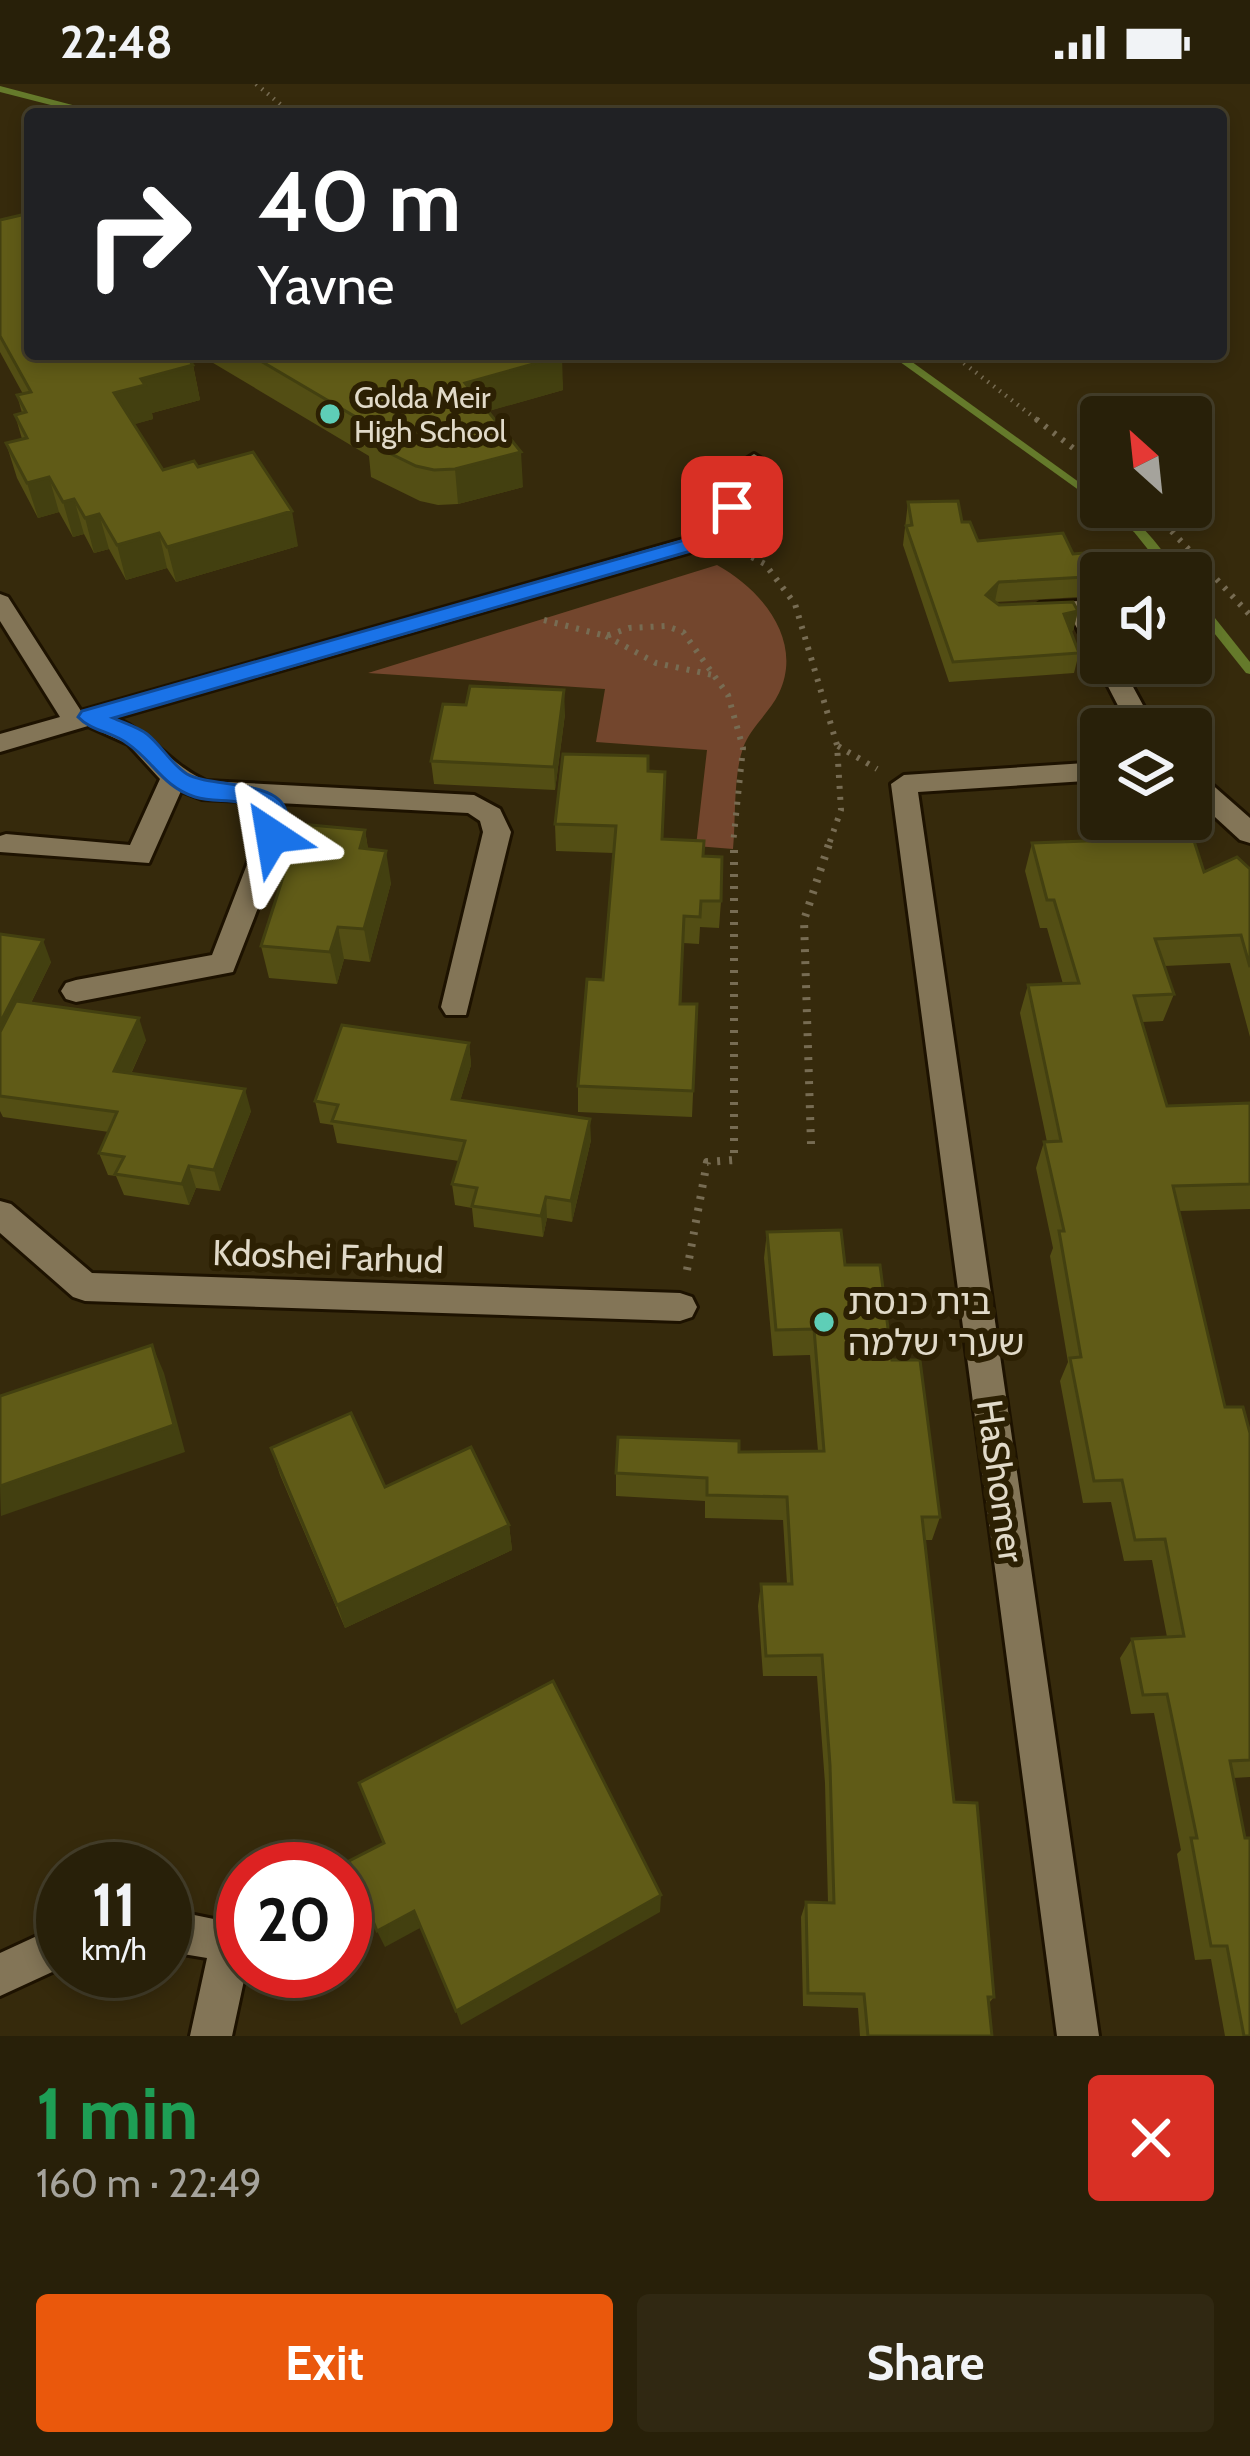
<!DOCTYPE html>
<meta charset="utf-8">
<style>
body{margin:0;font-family:Cabin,"Noto Sans Hebrew",sans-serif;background:#302812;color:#f1f3f6;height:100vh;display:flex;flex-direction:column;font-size:45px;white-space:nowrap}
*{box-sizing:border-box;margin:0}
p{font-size:39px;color:#a5a39c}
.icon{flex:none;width:66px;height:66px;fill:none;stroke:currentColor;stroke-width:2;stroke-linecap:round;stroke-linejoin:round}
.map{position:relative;height:1952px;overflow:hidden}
.side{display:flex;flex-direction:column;background:#282009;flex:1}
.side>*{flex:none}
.guide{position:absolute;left:24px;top:24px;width:1203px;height:252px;border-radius:12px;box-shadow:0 6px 18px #0003,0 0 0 3px #443e2a;background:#202124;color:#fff;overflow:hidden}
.needle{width:78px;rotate:333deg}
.buttons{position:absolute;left:1080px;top:312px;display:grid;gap:24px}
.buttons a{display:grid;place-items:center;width:132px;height:132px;border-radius:12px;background:#282009;box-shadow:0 6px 18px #0003,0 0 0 3px #443e2a;font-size:60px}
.speed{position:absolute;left:36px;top:1758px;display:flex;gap:24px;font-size:60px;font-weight:700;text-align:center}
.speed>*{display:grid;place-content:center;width:156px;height:156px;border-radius:50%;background:#282009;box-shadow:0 6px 18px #0003,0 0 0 3px #443e2a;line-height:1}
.speed small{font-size:30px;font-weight:400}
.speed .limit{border:18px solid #d22;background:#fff;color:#111}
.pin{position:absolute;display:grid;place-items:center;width:102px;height:102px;color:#fff;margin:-51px;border-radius:24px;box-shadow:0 6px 18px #0006}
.me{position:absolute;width:132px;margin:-66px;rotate:327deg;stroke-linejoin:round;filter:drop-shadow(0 0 9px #0008)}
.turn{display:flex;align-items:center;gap:42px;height:252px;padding:0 36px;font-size:54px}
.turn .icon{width:156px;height:156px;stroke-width:2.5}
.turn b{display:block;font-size:84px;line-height:102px}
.round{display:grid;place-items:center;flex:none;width:126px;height:126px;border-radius:12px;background:#302812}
.summary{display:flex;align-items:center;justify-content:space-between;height:204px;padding:0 36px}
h1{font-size:72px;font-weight:800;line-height:90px;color:#1e9e55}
.action{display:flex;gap:24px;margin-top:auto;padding:24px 36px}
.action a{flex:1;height:138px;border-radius:12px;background:#ea580c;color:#fff;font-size:48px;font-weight:800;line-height:138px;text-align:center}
.action a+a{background:#302812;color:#f1f3f6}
.status{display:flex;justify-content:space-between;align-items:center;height:84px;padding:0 60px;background:#282009;direction:ltr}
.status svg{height:33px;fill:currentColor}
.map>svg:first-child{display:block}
.green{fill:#73462d}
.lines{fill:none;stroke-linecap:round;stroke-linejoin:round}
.stream{fill:#657a2b;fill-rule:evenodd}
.minor-casing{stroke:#1d1200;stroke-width:6}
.path-far2{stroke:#776c53;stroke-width:4.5;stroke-dasharray:1.5 6;stroke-linecap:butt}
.path-far1{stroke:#776c53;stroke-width:6;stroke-dasharray:3 8;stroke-linecap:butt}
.path{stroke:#776c53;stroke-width:8;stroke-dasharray:3 9;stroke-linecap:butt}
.minor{fill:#837557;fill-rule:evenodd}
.wall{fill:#534e14}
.shaded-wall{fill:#434010}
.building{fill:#605b17;stroke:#434010;stroke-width:3}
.route{fill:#1a73e8;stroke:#114b97;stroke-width:3}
.poi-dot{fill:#5eceb7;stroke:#2c2003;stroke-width:4.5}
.labels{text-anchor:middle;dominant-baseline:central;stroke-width:12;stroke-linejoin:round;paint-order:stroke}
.far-poi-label{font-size:30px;fill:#e1dac9;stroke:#2c2003;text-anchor:start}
.street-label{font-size:36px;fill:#e1dac9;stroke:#2c2003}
.poi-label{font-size:36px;fill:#e1dac9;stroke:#2c2003;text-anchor:start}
</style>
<div class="status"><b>22:48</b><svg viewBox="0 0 49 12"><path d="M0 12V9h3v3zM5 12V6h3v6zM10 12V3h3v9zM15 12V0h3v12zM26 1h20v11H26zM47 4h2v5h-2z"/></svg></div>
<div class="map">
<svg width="1250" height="1952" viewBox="0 0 1250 1952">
<rect width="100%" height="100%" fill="#362a0c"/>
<path class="green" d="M717,481c44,24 87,75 62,128 -9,19 -29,35 -36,55 -10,29 -7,71 -10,101l-37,-3 11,-96 -111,-8 9,-53 -237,-16z"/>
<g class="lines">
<g class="stream">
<polygon points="0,2 99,28 100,30 86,30 0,8"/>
<polygon points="889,270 901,270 1101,414 1101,422"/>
<path d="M1101,423c34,0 59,42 78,66h-12l-33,-41z"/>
<polygon points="1191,508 1195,509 1250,578 1250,590 1246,589 1191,520"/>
</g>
<g class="minor-casing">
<g id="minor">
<path d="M754,370l11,7 -43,82 -606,175c37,17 54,47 90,63l268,14 26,14 11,23 -45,183h-20l-5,-8 42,-175 -3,-11 -12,-8 -190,-10 7,13 1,20 -53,136 -157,30 -10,-3 -5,-8 5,-8 10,-3 136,-25 46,-119 -1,-23 -13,-12 -42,-2 -21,-8 -32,72 -149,-11v-16l6,-2 124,11 30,-66 -32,-35 -40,-18 -88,26v-18l60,-17 -60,-96v-27l8,3 73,114 624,-178 38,-72z"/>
<polygon points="1079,517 1088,520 1101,543 1101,579 1120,579 1156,645 1130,645 1096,579 1099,573 1092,572 1071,533 1040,535 1028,527 1040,519"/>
<polygon points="1101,678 1101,696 918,708 1099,1952 1057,1952 891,700 904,691"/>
<polygon points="1191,687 1200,690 1250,734 1250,759 1240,756 1191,711"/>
<polygon points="0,1117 11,1120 92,1189 680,1209 692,1213 697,1223 692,1233 680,1237 85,1217 73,1213 0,1149"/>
<polygon points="165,1825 243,1841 246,1887 232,1952 190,1952 207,1874 165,1867"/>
<polygon points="63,1840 63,1883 0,1912 0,1869"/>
</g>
</g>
<g class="path-far2">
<polyline points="256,0 292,30"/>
<polyline points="952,270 1040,338"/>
</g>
<g class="path-far1">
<polyline points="1036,335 1101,386"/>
<polyline points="1149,423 1250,531"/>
<polyline points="742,468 765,480 795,520 837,661 841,726 829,760"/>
<polyline points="544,536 606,552 629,544 666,542 683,548 728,611 743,664 733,760"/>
<polyline points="606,552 656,579 713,591"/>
<polyline points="838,662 877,685"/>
</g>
<g class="path">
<polyline points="811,1060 804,836 830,757"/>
<polyline points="687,1186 707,1078 734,1076 734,757"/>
</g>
<use href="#minor" class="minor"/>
</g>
<g class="wall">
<polygon points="0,136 193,281 200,316 152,329 153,335 134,340 163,386 198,383 298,462 176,498 167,484 126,496 109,465 94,469 84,450 73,453 59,428 38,434 17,394 6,359 22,355 15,331 22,329 17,311 23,310 0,268"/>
<polygon points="198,270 560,270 563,306 488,327 523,403 458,420 438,421 420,417 371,393 369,372"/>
<polygon points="908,418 962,438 978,457 1073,470 1101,489 1101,534 1092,518 1080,513 995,518 999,521 1078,527 1073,547 1070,547 1079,569 1074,589 949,598 903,461"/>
<polygon points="565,630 555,706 434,700 431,677"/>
<polygon points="648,687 663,755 703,772 721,817 719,844 700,843 699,860 683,859 681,920 697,920 692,1033 578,1028 578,1002 603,896 614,769 556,767 555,740"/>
<polygon points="1124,735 1187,735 1204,788 1250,785 1250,953 1230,879 1164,882 1174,910 1163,937 1142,938 1167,1022 1250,1019 1250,1125 1179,1127 1225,1323 1250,1349 1250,1693 1233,1694 1250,1952 1225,1952 1211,1875 1195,1876 1177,1770 1181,1766 1154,1629 1131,1630 1120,1574 1132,1555 1167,1553 1152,1476 1124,1477 1111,1418 1083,1419 1060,1297 1068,1278 1050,1172 1053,1164 1036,1084 1044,1058 1047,1058 1020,929 1028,901 1063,900 1047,844 1040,844 1025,787 1032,759 1123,755 1121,747"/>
<polygon points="365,746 368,765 391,799 370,878 344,875 337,900 269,894 261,862"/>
<polygon points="0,850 51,878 31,919 146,956 131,990 251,1027 220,1107 196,1104 189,1121 124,1111 116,1092 108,1091 99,1069 109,1048 3,1033 0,1027"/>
<polygon points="469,959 471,981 460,1017 591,1056 572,1138 547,1134 543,1153 474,1143 472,1124 455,1121 452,1100 459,1077 337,1059 333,1041 320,1039 315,1017"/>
<polygon points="767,1148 845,1181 892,1276 940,1433 932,1456 924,1456 954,1718 994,1913 989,1919 992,1952 860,1952 858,1924 803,1922 801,1833 806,1818 828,1819 825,1699 817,1592 763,1592 758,1522 761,1500 787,1500 783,1436 705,1434 705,1417 616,1412 616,1389 739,1368 818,1367 810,1271 773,1272 764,1174"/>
<polygon points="271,1364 385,1403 509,1441 512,1466 345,1544 280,1391"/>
</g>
<g class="shaded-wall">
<polygon points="562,272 563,306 468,333 465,299"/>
<polygon points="193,281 200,316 152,329 153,335 122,344 114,309 141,295"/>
<polygon points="521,368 523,403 458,420 455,385"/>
<polygon points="49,393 59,428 38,434 27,399"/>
<polygon points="74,415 84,450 73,453 63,418"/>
<polygon points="292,427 298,462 176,498 167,463"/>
<polygon points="99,430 109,465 94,469 85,434"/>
<polygon points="159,449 167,484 126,496 117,461"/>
<polygon points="999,498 995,517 982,530 986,511"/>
<polygon points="1078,527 1073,547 1059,550 1064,530"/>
<polygon points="564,606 565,630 555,706 554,683"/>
<polygon points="365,746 370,778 360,764"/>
<polygon points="386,767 391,799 370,878 364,845"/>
<polygon points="338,843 344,875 337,900 330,868"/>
<polygon points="43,856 51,878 9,963 0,944 0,939"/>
<polygon points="139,934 146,956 122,1009 114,987"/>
<polygon points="469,959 471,981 454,1037 452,1015"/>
<polygon points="245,1005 251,1027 220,1107 214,1086"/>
<polygon points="590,1035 591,1056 572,1138 571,1117"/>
<polygon points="189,1082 196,1104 189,1121 182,1100"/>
<polygon points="546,1113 547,1134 543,1153 541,1132"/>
<polygon points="152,1261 164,1289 185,1368 1,1432 0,1402"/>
<polygon points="509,1441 512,1466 345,1544 337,1521"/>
<polygon points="661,1811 660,1828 461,1941 456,1927"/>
<polygon points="414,1827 420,1844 385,1863 377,1847"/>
</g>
<g class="building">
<polygon points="30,129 30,270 185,270 193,281 141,295 145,301 114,309 163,386 194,377 198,383 253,368 292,427 167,463 159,449 117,461 99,430 85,434 74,415 63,418 49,393 27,399 6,359 27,354 15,331 26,328 17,311 31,308 0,252 0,136"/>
<polygon points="249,270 560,270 562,272 465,299 521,368 455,385 434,386 416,382 367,358 388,352"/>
<polygon points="958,417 962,438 970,438 978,457 1063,449 1073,470 1095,468 1110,489 1101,489 1101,506 1097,498 1085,493 999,498 986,511 999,521 1073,518 1078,527 1064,530 1079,569 953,578 906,442 912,441 908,418"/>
<polygon points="470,602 564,606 554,683 431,677 443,620 466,621"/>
<polygon points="563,670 648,672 648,687 665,688 662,755 704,757 703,772 722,773 721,817 701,817 700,833 684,832 680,920 697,920 693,1007 578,1002 587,895 603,896 616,742 555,740"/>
<polygon points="1134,735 1187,735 1204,788 1237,773 1250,785 1250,883 1241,851 1155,855 1174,910 1134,912 1167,1022 1250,1019 1250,1100 1173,1102 1225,1323 1243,1323 1250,1349 1250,1676 1230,1677 1245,1754 1250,1754 1250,1952 1244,1952 1227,1862 1211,1862 1191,1754 1197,1754 1167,1610 1143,1611 1132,1555 1184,1552 1165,1455 1135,1456 1122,1396 1094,1397 1070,1274 1081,1273 1059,1147 1064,1147 1044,1058 1061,1057 1028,901 1079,899 1054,816 1047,816 1032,759 1140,755"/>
<polygon points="300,740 365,746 360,764 386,767 364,845 338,843 330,868 261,862"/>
<polygon points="0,850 43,856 0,939"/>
<polygon points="16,917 139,934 114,987 245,1005 214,1086 189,1082 182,1100 115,1090 124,1073 99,1069 117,1028 0,1012 0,948"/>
<polygon points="342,941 469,959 452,1015 590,1035 571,1117 546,1113 541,1132 472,1122 477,1104 452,1100 465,1057 332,1037 338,1021 315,1017"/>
<polygon points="841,1146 845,1181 880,1181 892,1276 920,1276 940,1433 922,1433 954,1718 977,1719 994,1913 988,1913 992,1952 868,1952 864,1910 808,1909 806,1818 834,1819 830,1681 822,1571 766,1572 761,1500 792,1500 787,1413 707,1411 707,1394 616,1389 618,1353 739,1357 739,1368 824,1367 814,1245 776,1246 767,1148"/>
<polygon points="152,1261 174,1341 0,1402 0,1312"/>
<polygon points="351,1329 385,1403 471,1363 509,1441 337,1521 271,1364"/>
<polygon points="553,1597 661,1811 456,1927 414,1827 377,1847 349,1777 384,1759 359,1699"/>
</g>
<path class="route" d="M732,417l10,6 -20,35 -609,176c11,5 25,9 34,16 15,12 24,30 40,40 29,17 125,0 94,68h-17l-5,-31c-21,-15 -41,-7 -64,-14 -32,-10 -42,-36 -67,-53 -15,-12 -37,-13 -50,-27l4,-6 624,-177 18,-31z"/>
<g class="poi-dot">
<circle cx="330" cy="330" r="12"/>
<circle cx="824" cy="1238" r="12"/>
</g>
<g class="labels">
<g class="far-poi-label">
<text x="354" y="313">Golda Meir<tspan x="354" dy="34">High School</tspan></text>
</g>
<g class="street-label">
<text transform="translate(328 1172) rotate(2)">Kdoshei Farhud</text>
<text transform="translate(1001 1397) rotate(82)">HaShomer</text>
</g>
<g class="poi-label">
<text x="848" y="1217">בית כנסת<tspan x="848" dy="41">שערי שלמה</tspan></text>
</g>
</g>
</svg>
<div class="buttons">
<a><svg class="needle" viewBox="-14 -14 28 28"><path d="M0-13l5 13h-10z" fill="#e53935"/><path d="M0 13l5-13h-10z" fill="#a5a39c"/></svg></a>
<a><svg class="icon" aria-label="sound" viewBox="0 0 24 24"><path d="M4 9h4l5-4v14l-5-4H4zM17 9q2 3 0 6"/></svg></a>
<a><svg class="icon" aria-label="layers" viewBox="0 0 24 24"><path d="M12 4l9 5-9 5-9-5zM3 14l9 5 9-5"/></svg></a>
</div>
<div class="speed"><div>11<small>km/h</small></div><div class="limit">20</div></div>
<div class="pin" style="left:732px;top:423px;background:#d93025"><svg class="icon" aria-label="arrive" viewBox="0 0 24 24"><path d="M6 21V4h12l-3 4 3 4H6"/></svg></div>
<svg class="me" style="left:272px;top:752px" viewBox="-20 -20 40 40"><path d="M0-17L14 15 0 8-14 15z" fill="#1a73e8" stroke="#fff" stroke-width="4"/></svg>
<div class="guide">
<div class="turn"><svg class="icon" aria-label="right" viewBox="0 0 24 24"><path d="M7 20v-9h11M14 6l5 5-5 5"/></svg><div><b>40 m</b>Yavne</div></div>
</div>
</div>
<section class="side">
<div class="summary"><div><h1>1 min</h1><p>160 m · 22:49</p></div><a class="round" style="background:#d93025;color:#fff"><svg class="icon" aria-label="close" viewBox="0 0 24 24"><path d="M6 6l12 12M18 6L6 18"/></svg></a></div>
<div class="action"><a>Exit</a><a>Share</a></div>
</section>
